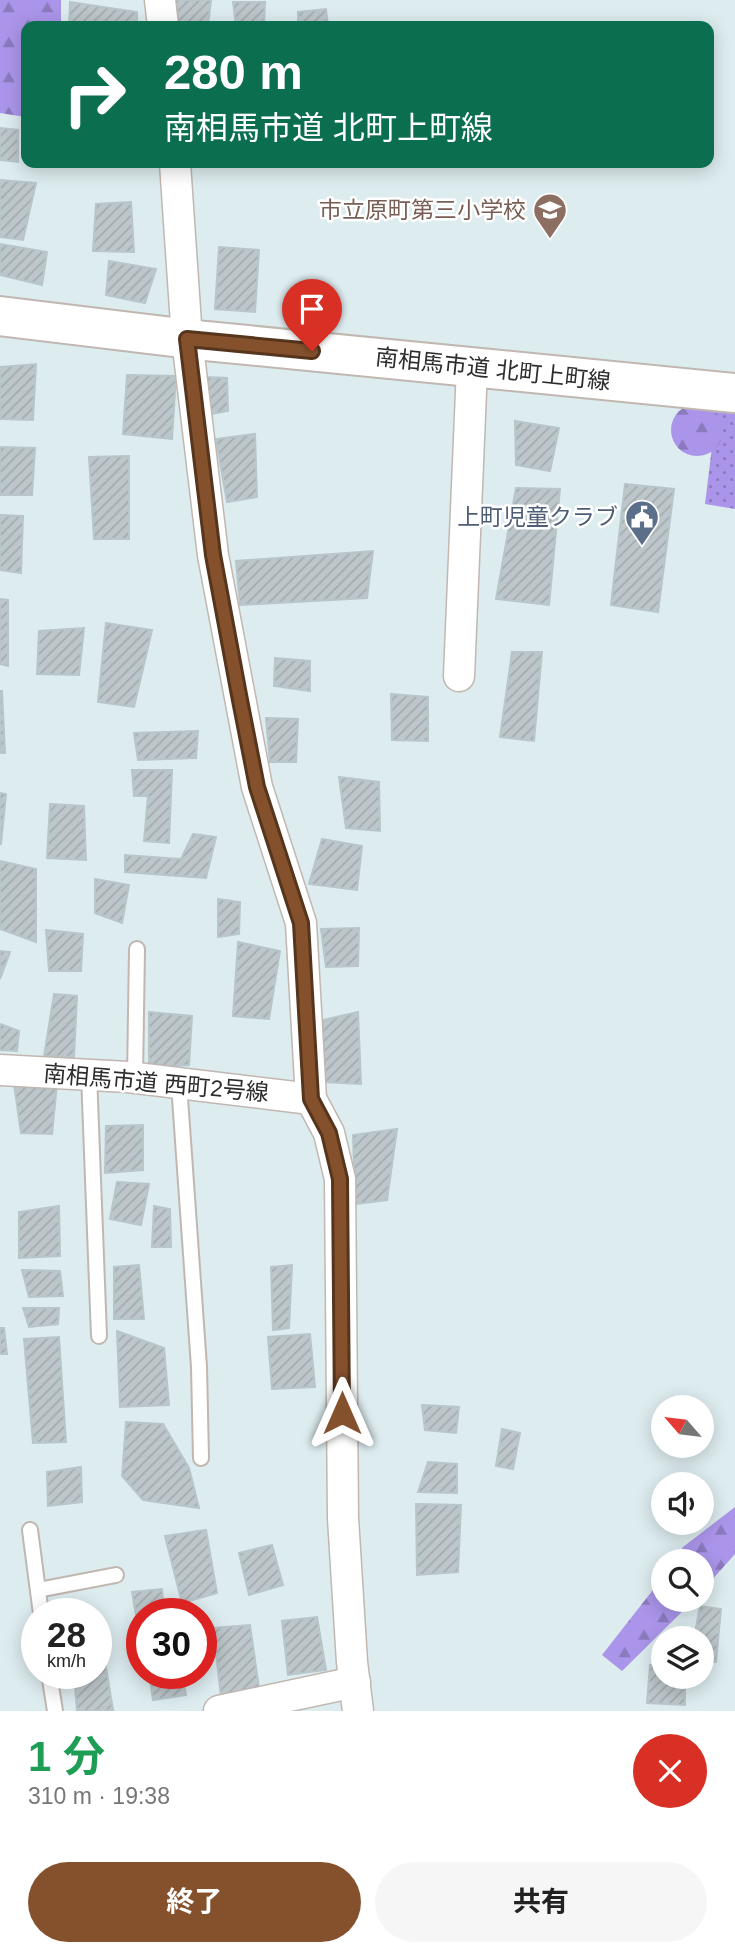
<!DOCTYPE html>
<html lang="ja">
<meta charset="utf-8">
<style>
body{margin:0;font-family:Helvetica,"Noto Sans JP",sans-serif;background:#f6f6f6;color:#222;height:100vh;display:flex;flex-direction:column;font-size:26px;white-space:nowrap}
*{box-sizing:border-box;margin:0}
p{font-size:23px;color:#767676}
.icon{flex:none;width:38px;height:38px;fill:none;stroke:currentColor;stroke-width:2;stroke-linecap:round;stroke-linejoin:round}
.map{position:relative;height:1711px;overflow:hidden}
.drawer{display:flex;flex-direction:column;background:#fff;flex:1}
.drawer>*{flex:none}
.top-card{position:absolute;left:21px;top:21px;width:693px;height:147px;border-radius:14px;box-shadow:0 4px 18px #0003;background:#0b6e4f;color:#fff;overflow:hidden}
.needle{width:46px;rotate:298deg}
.fabs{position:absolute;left:651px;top:1395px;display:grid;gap:14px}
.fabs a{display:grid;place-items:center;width:63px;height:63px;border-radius:50%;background:#fff;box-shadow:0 4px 18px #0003;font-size:35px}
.speed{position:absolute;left:21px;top:1598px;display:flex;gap:14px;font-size:35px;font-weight:700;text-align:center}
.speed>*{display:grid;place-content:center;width:91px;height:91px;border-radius:50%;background:#fff;box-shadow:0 4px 18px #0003;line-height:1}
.speed small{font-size:18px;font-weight:400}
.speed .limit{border:10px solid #d22;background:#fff;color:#111}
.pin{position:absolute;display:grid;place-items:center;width:60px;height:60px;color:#fff;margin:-72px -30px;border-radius:50% 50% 50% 0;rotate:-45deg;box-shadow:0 0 7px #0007}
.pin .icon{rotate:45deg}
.me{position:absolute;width:77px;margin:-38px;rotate:0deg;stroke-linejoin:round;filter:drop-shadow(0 0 5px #0008)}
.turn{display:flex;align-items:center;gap:24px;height:147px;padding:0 28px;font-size:32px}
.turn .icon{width:91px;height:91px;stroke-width:2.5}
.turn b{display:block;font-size:49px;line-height:60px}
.round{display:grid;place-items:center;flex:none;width:74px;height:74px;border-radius:37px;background:#f6f6f6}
.overview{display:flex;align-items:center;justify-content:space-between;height:119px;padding:0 28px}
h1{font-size:42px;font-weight:700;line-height:52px;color:#1e9e55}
.cta{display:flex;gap:14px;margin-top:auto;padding:14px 28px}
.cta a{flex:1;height:80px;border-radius:42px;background:#85512d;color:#fff;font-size:28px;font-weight:700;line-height:80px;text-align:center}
.cta a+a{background:#f6f6f6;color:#222}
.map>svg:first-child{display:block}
.grass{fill:url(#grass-dots)}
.forest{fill:url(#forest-firs)}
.building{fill:url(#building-hatch);stroke:#b7c6cb;stroke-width:2}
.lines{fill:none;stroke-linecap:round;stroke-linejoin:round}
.lane-casing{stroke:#c1b7b1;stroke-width:18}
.street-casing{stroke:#c1b7b1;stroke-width:33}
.secondary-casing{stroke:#c1b7b1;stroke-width:42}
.lane{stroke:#fff;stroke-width:14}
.street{stroke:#fff;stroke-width:30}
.secondary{stroke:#fff;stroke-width:38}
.route-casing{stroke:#56351d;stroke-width:18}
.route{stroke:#85512d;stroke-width:12}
.labels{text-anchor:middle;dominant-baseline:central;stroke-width:5;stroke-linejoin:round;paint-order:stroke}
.education-label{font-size:23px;fill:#785e54;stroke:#fff;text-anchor:end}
.street-label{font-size:23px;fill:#2c2c2c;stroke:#fff}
.service-label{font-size:23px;fill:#4e5e75;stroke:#fff;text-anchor:end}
</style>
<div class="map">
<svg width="735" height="1711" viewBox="0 0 735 1711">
<defs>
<pattern id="grass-dots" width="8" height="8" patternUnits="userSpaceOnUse" patternTransform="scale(1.75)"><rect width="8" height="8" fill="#ab95ea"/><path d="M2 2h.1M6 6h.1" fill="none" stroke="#8b7abe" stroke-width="1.8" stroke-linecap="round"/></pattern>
<pattern id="forest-firs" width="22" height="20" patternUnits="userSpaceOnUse" patternTransform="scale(1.75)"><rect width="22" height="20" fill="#ab95ea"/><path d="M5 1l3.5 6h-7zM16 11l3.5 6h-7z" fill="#8b7abe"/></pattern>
<pattern id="building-hatch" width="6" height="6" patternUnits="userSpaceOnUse" patternTransform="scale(1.75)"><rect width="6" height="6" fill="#bdc7cb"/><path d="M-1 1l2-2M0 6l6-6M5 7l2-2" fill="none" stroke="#a3abae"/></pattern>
</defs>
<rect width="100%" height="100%" fill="#ddecef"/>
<polygon class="grass" points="717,406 735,408 735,509 705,504"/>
<g class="forest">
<polygon points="0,0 61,0 61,26 26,26 26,117 0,113"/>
<circle cx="697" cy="430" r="26"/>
<polygon points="735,1507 735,1554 702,1591 702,1561 674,1561 683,1547"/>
<polygon points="663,1577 663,1600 694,1600 622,1671 602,1655"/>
</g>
<g class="building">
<polygon points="173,0 211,0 208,26 176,26"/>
<polygon points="70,2 137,12 137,26 69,26"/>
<polygon points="233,2 265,2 264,26 236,26"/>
<polygon points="326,9 328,26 298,26 298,12"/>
<polygon points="0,128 18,130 18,162 0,160"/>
<polygon points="0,180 36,183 23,240 0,237"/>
<polygon points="131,202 134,252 93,251 96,204"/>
<polygon points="0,244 47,252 42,285 0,275"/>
<polygon points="219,247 259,250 255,312 215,309"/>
<polygon points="109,261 156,269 145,303 106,295"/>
<polygon points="36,364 33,420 0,419 0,367"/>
<polygon points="127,375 176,376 172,439 123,434"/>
<polygon points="205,377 227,378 228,411 211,414"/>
<polygon points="515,421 559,428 550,471 516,465"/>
<polygon points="255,434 257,497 227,502 216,439"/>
<polygon points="0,447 35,448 32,495 0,495"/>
<polygon points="129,456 129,539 94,539 89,457"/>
<polygon points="625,484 674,489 658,612 611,605"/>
<polygon points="516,488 560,489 549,605 496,599"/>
<polygon points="0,515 23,516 21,573 0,570"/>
<polygon points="373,551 367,598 240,605 236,561"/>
<polygon points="0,599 8,600 8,666 0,664"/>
<polygon points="106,623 152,630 134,707 98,702"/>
<polygon points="84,628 79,675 37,674 39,631"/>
<polygon points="512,652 542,652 534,741 500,737"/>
<polygon points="275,658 310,661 310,691 274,686"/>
<polygon points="0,691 2,691 5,753 0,753"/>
<polygon points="391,694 428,697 428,741 392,740"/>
<polygon points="266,718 298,719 296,762 270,762"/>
<polygon points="198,731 196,758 138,760 134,733"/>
<polygon points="132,770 172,770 169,843 144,841 148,796 134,796"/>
<polygon points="339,777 379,782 380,831 346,828"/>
<polygon points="0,793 6,794 1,844 0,844"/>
<polygon points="50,804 84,806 86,860 47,858"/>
<polygon points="193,834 216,837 206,878 125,872 125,855 181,859"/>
<polygon points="322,839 362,846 357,890 309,884"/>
<polygon points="0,861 36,869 36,942 0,929"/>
<polygon points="95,879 129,885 122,923 95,913"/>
<polygon points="218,899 240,902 239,934 218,937"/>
<polygon points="359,928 358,966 326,967 321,929"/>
<polygon points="46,930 83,934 81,971 49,971"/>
<polygon points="238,942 280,951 269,1019 233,1016"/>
<polygon points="0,951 10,952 0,979"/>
<polygon points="54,994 77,996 74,1057 44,1056"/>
<polygon points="149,1012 192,1016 189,1065 149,1067"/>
<polygon points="358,1012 361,1084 323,1082 319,1021"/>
<polygon points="0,1024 19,1031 17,1051 0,1050"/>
<polygon points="14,1084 57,1084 52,1134 21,1133"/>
<polygon points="143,1125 143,1170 105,1173 106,1126"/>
<polygon points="397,1129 387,1200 355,1204 353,1135"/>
<polygon points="117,1182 149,1184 141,1225 110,1219"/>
<polygon points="59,1206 60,1256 19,1258 19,1212"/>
<polygon points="154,1206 170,1209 171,1247 152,1247"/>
<polygon points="139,1265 144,1319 114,1319 114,1267"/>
<polygon points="292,1265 289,1328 273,1330 271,1267"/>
<polygon points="22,1270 60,1271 63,1296 29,1297"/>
<polygon points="23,1308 59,1308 58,1324 29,1327"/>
<polygon points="0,1328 4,1328 7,1354 0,1354"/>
<polygon points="117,1331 164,1348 169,1405 120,1407"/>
<polygon points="310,1334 315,1387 272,1389 268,1337"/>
<polygon points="59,1337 66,1442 33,1443 24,1339"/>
<polygon points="422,1405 459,1407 456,1433 425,1430"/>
<polygon points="126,1422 163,1424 189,1468 199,1508 143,1500 122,1476"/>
<polygon points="502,1429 520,1433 513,1469 496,1466"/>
<polygon points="428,1462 457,1464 457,1493 418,1492"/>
<polygon points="81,1467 82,1502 48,1506 47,1472"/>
<polygon points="416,1504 461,1505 458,1572 417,1575"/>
<polygon points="206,1530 217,1593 182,1603 165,1536"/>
<polygon points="272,1545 283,1585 249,1595 239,1553"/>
<polygon points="162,1589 164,1614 142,1614 142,1633 139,1633 132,1592"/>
<polygon points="700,1606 721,1609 716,1662 702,1662 702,1638 694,1638"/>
<polygon points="317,1617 326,1670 288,1675 282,1621"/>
<polygon points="250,1625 259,1688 221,1697 213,1628"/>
<polygon points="103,1649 113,1710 77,1711 74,1673 96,1673 96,1651"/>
<polygon points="650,1665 663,1665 663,1676 685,1676 685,1705 647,1703"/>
<polygon points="149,1673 182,1673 186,1695 153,1700"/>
</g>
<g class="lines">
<g class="lane-casing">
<g id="lane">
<polyline points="89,1074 99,1336"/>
<polyline points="135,1078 137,949"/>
<polyline points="179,1084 199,1367 201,1458"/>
<polyline points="30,1530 41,1614"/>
<polyline points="38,1590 116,1575"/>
<polyline points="49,1673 55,1711"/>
</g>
</g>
<g class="street-casing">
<g id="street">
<polyline points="160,0 163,26"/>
<polyline points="175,163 187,339 213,555 257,787 301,923 311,1099 329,1133 340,1179 343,1518 352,1662 358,1711"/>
<polyline points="459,676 472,368"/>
<polyline points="0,1070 128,1077 311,1099"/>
<polyline points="219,1711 355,1682"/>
</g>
</g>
<g class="secondary-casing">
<polyline id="secondary" points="0,316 206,341 735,393"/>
</g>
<use href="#lane" class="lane"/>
<use href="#street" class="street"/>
<use href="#secondary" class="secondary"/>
</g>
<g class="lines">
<g class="route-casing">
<polyline id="route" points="312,351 187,339 213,555 239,695 257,787 301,923 311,1099 329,1133 340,1179 342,1413"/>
</g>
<use href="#route" class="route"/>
</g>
<defs>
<g id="school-pin" transform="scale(1.75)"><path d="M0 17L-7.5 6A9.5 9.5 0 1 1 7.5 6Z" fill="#8d6e63" stroke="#fff"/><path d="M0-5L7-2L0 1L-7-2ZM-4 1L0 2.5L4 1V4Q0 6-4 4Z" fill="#fff"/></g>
<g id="civic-pin" transform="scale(1.75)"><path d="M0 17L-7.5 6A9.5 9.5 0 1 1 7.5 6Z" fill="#5c6f8a" stroke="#fff"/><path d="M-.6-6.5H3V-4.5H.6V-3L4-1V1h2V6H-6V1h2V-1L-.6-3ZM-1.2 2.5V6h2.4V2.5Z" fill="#fff"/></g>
</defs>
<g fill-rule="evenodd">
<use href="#school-pin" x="550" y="210"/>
<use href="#civic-pin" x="642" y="517"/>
</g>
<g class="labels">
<g class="education-label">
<text x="526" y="210">市立原町第三小学校</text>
</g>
<g class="street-label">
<text transform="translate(493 369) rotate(6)">南相馬市道 北町上町線</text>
<text transform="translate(156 1083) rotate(5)">南相馬市道 西町2号線</text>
</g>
<g class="service-label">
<text x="618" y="517">上町児童クラブ</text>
</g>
</g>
</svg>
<div class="fabs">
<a><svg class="needle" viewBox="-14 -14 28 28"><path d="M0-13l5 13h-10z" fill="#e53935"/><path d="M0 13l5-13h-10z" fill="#767676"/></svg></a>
<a><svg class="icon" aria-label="sound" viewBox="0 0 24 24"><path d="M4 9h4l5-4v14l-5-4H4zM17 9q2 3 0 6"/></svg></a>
<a><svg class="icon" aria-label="search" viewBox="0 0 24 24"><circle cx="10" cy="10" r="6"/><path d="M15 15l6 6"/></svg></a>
<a><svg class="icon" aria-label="layers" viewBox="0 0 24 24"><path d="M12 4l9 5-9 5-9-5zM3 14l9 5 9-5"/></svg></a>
</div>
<div class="speed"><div>28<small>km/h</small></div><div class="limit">30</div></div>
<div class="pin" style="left:312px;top:351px;background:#d93025"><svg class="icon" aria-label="arrive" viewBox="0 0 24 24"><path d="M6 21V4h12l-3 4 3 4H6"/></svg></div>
<svg class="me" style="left:342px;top:1413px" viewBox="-20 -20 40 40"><path d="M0-17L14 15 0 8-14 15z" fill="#85512d" stroke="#fff" stroke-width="4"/></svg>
<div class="top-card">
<div class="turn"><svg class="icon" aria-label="right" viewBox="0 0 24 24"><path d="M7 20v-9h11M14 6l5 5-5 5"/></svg><div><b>280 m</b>南相馬市道 北町上町線</div></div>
</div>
</div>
<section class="drawer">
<div class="overview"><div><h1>1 分</h1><p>310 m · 19:38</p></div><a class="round" style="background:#d93025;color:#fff"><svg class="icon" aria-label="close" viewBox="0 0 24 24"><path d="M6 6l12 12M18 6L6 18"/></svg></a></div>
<div class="cta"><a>終了</a><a>共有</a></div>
</section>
